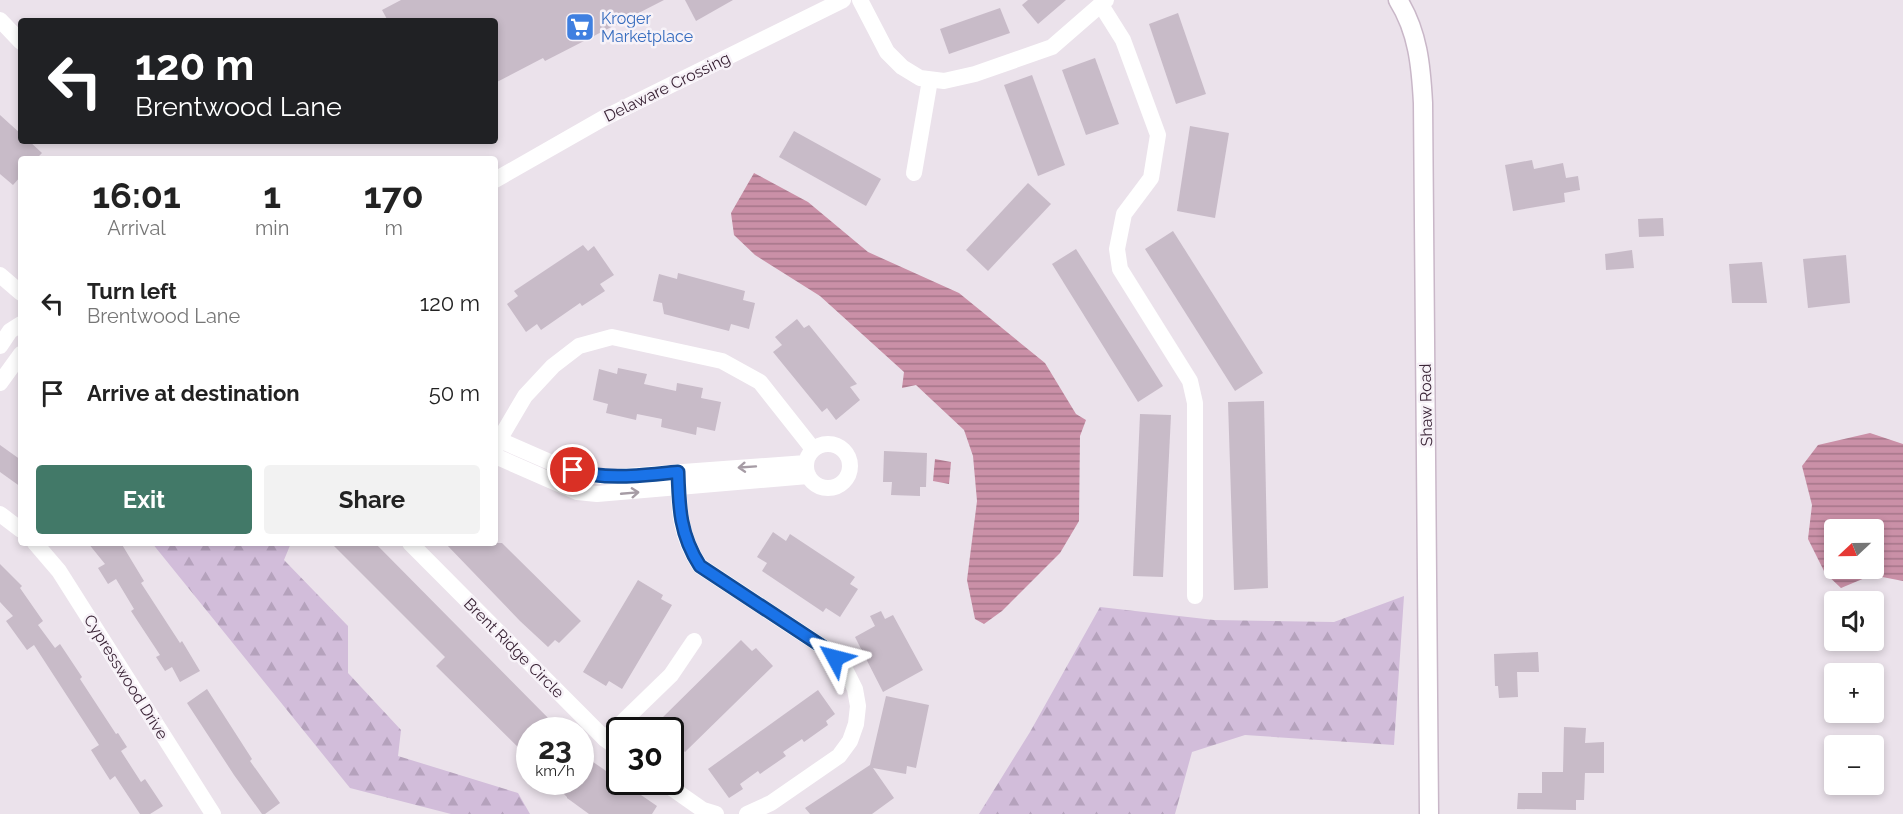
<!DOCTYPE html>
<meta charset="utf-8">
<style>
body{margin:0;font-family:Raleway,sans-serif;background:#f2f2f2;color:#222;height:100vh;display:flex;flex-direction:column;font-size:22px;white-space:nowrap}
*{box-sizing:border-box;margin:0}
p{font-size:20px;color:#767676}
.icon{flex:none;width:33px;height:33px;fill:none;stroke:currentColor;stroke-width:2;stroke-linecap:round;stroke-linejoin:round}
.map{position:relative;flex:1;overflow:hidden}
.side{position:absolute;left:18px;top:156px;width:480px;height:390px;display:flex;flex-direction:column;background:#fff;border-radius:6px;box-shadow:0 3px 9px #0003}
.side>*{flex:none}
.guide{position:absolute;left:18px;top:18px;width:480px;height:126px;border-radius:6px;box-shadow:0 3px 9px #0003;background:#202124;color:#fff;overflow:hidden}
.needle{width:39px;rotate:248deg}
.tools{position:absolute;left:1824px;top:519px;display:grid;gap:12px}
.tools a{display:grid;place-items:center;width:60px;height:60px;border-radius:6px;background:#fff;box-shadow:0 3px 9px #0003;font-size:30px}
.speed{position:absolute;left:516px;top:717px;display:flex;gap:12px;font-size:30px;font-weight:700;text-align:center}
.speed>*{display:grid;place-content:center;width:78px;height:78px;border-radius:50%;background:#fff;box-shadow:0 3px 9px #0003;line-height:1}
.speed small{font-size:15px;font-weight:400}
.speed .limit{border:3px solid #111;border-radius:9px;background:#fff;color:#111}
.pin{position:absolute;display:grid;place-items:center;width:51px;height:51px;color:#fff;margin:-26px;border:3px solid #fff;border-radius:50%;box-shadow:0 2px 6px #0007}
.me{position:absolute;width:66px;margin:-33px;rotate:308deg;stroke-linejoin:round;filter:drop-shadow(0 0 4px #0008)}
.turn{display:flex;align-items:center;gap:21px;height:126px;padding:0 18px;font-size:27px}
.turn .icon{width:78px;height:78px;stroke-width:2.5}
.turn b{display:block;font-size:42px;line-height:51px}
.eta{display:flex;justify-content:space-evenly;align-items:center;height:102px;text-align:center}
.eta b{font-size:36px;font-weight:700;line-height:42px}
.cta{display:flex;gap:12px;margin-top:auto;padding:12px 18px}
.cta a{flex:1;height:69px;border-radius:6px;background:#427968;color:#fff;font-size:24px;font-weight:700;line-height:69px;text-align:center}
.cta a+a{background:#f2f2f2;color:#222}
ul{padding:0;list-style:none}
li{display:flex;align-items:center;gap:18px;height:90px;padding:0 18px}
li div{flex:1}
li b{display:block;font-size:22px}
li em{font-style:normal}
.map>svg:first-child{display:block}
.forest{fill:url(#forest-firs)}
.water{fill:url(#water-rules);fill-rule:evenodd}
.building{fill:#c8bbc8}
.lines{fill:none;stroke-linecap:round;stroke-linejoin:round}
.secondary-casing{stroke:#c9b7c8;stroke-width:21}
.street{stroke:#fff;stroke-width:16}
.secondary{stroke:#fff;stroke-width:18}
.oneway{stroke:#a69ca5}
.route-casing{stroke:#114b97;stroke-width:15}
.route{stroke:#1a73e8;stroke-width:10}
.labels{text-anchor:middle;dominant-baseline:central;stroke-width:5;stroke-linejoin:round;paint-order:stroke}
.shop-label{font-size:16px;fill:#366cbe;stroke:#f7f2f8;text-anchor:start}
.street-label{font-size:16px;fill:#3a2436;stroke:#f7f2f8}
</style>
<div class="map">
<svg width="1903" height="814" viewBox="0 0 1903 814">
<defs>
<pattern id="forest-firs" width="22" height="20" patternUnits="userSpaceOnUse" patternTransform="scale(1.5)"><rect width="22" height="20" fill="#d2bdda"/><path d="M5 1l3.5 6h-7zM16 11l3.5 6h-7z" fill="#b5a2bc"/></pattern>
<pattern id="water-rules" width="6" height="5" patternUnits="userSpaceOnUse" patternTransform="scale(1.5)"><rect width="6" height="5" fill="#ca90a7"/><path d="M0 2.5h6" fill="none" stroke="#a57589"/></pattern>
</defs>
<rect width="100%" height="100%" fill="#ebe2eb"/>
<g class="forest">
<polygon points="152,543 291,543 284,560 348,626 348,673 401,730 398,756 518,793 530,814 451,814 350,788"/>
<polygon points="1404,596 1394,745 1245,735 1192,752 1175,814 979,814 1030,732 1100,607 1214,620 1334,622"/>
</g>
<g class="water">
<polygon points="754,173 808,202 868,252 959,293 1045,363 1076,414 1086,420 1080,436 1079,521 1060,553 1002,611 984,624 975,619 967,580 977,501 973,456 964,430 916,385 902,388 904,372 820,296 755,255 734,235 731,213"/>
<path d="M1870,433l33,11v137l-31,-6 -31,13 -16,-15 -17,-34 4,-34 -10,-39 16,-21zM1834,530h40v38h-40z"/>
<polygon points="935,459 951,462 949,484 933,481"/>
</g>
<g class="building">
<polygon points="401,0 664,0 545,61 543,58 495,83 495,21 388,21 382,10"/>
<polygon points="685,0 733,0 696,21"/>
<polygon points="1028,0 1066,0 1038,24 1022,5"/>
<polygon points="1000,8 1010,33 949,54 940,29"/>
<polygon points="1178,13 1206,94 1176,104 1149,24"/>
<polygon points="1095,58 1119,124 1086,135 1062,70"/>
<polygon points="1032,75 1065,165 1038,176 1004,85"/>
<polygon points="0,115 21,134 21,141 29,141 42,153 36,159 21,159 21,176 13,185 0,174"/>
<polygon points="1190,126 1229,133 1215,218 1177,211"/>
<polygon points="794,131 881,179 866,206 779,157"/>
<polygon points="1532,160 1534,169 1563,163 1566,178 1578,176 1580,190 1564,193 1565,202 1513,211 1505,165"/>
<polygon points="1028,183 1051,204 988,271 966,250"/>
<polygon points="1663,218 1664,236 1639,237 1638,219"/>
<polygon points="1173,231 1263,373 1235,391 1145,249"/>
<polygon points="583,245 588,251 594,246 614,275 600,284 605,291 582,306 580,303 541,330 537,324 526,332 507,304 518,296 514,291"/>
<polygon points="1076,249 1163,386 1138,402 1052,264"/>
<polygon points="1632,250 1634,268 1606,270 1605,254"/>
<polygon points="1846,255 1850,303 1808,308 1803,259"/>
<polygon points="1762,262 1767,303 1732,303 1729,264"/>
<polygon points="678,273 745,291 743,300 755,303 749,329 731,324 729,331 664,314 662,303 653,301 659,274 677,279"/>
<polygon points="797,319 804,328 809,325 857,384 850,387 860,400 836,420 827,408 822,412 773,352 782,345 775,337"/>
<polygon points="618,368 647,374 644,384 676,391 677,383 703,388 701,398 721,402 715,431 697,427 696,435 661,427 662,419 637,414 636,420 606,413 608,404 593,400 599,369 617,374"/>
<polygon points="1264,401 1268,588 1234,590 1228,402"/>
<polygon points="1140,414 1171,415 1163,577 1133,576"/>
<polygon points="0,445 21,460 21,487 0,472"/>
<polygon points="884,451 927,453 926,487 920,487 920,496 891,495 892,482 883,482"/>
<polygon points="773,532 786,541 790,534 855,577 850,584 858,589 840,617 826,608 823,612 762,571 767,563 757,557"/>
<polygon points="88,543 121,543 144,581 141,583 180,643 182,641 200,671 180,682 172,667 165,671 156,657 160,655 131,611 134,609 116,579 108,584 98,568 105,564"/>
<polygon points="331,543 375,543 560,730 530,730 530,759 436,666 445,657"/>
<polygon points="445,543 502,543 581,621 559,643 555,640 548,647 520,621"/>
<polygon points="0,564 22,586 20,588 43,621 38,625 55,648 60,644 82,677 80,679 116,734 118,733 127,747 121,751 141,782 145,779 163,806 150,814 140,814 115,776 110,780 91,750 99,745 34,645 27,650 6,621 13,616 0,602"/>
<polygon points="638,580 663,595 661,599 672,605 622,689 609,681 606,686 583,672"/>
<polygon points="881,611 885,619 893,615 923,670 883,692 855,637 875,626 870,616"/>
<polygon points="741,640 752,651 756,648 773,666 685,752 670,737 670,730 659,721"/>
<polygon points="1538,652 1539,672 1517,672 1518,697 1499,698 1498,686 1495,686 1494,654"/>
<polygon points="207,689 252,759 250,761 280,803 265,814 262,814 234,775 187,703"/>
<polygon points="818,690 835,714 826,721 828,725 804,742 802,739 783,752 786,756 760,774 758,771 740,784 743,789 729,798 708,769"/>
<polygon points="886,696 929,705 916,768 907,766 906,774 873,768 894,798 872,814 810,814 805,808 870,765"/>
<polygon points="1564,727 1586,728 1585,743 1604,742 1604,773 1585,773 1584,800 1576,800 1576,810 1517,809 1518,793 1542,793 1542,772 1563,772"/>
<polygon points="580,753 657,806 652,814 589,814 567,798 567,797 552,782 580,782"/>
</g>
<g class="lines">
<g class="secondary-casing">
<path id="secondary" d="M1398,0c20,32 23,66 25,103l6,711"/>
</g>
<g class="street">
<polyline points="860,0 887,52 902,67 920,78 944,81 975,74 1052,47 1106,0"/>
<polyline points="1101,5 1123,40 1158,135 1151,178 1124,214 1117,249 1120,269 1190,381 1195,403 1195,596"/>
<polyline points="0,20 21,42"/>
<polyline points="914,173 930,80"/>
<polyline points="495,180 602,119 843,0"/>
<polyline points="0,275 21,293"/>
<polyline points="0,346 10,331 21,324"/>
<polyline points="0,383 21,354"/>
<polyline points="495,438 559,466 587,475 615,477 806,463"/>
<circle cx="828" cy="466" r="22"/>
<polyline points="495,450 499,440 525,396 553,366 579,346 612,337 722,361 760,382 813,449"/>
<polyline points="495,456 577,492 597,494 808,476"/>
<path d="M678,472c1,37 1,62 22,94l126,83 18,18 11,22 3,17 -2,18 -6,17 -11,15 -68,47 -24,11"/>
<polyline points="0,514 21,530"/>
<polyline points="35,543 59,571 213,814"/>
<polyline points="410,543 605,739 620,750"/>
<polyline points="605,739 671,675 694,641"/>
<polyline points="663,782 703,810 716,814"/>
</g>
<use href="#secondary" class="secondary"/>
</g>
<defs><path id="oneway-shaft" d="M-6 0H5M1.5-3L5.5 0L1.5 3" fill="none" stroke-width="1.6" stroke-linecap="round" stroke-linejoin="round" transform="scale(1.5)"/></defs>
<g class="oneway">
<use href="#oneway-shaft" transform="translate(747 467) rotate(176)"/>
<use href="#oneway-shaft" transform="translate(630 493) rotate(-5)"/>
</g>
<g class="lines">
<g class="route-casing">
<path id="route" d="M573,470c34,11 70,5 105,2 1,36 2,63 22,94l126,83 9,9"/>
</g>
<use href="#route" class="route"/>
</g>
<defs>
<g id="supermarket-square" transform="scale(1.5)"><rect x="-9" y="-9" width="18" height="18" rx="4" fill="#3f7fe0" stroke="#f7f2f8"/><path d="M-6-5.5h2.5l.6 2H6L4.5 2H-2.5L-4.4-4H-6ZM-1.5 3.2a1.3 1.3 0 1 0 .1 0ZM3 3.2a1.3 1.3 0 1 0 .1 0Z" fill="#fff"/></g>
</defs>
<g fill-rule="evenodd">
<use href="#supermarket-square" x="580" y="27"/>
</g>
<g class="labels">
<g class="shop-label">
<text x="601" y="18">Kroger<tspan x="601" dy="18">Marketplace</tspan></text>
</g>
<g class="street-label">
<text transform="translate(667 87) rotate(-26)">Delaware Crossing</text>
<text transform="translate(1426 405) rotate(-91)">Shaw Road</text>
<text transform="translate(514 648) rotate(45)">Brent Ridge Circle</text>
<text transform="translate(126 677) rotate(58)">Cypresswood Drive</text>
</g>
</g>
</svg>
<div class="tools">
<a><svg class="needle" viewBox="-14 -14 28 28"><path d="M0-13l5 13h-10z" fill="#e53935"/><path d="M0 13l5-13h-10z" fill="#767676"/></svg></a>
<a><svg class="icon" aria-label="sound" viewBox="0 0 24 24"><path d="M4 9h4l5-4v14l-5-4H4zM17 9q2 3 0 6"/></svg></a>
<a>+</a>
<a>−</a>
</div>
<div class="speed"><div>23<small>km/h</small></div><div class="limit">30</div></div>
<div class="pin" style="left:573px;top:470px;background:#d93025"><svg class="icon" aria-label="arrive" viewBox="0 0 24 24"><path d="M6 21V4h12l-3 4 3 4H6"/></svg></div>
<svg class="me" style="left:835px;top:658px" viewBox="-20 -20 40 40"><path d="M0-17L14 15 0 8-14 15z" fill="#1a73e8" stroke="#fff" stroke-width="4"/></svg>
<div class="guide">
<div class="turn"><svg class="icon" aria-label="left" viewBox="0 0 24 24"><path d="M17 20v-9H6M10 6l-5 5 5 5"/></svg><div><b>120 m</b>Brentwood Lane</div></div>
</div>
<section class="side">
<div class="eta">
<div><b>16:01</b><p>Arrival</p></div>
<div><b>1</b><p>min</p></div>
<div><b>170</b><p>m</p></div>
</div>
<ul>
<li><svg class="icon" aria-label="left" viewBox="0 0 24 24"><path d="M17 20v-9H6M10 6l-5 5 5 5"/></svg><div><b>Turn left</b><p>Brentwood Lane</p></div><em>120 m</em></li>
<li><svg class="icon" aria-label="arrive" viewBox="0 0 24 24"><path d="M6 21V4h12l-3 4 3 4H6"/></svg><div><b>Arrive at destination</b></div><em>50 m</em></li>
</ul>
<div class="cta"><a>Exit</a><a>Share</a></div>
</section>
</div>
